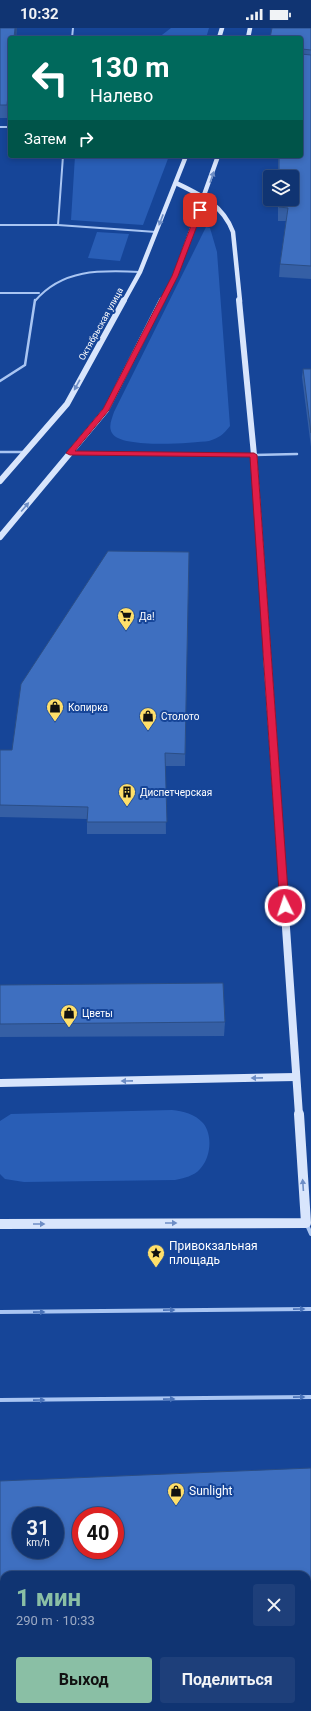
<!DOCTYPE html>
<html lang="ru">
<meta charset="utf-8">
<style>
body{margin:0;font-family:Roboto,sans-serif;background:#1e3f7a;color:#f1f3f6;height:100vh;display:flex;flex-direction:column;font-size:15px;white-space:nowrap}
*{box-sizing:border-box;margin:0}
p{font-size:13px;color:#9caac4}
.icon{flex:none;width:22px;height:22px;fill:none;stroke:currentColor;stroke-width:2;stroke-linecap:round;stroke-linejoin:round}
.map{position:relative;flex:1;overflow:hidden}
.drawer{position:absolute;left:0px;top:1543px;width:311px;height:140px;display:flex;flex-direction:column;background:#103472;border-radius:12px 12px 0 0;box-shadow:0 2px 6px #0003,0 0 0 1px #304f84}
.drawer>*{flex:none}
.hud{position:absolute;left:8px;top:8px;width:295px;height:122px;border-radius:4px;box-shadow:0 2px 6px #0003,0 0 0 1px #304f84;background:#00695c;color:#fff;overflow:hidden}
.buttons{position:absolute;left:263px;top:142px;display:grid;gap:8px}
.buttons a{display:grid;place-items:center;width:36px;height:36px;border-radius:4px;background:#103472;box-shadow:0 2px 6px #0003,0 0 0 1px #304f84;font-size:20px}
.speed{position:absolute;left:12px;top:1479px;display:flex;gap:8px;font-size:20px;font-weight:700;text-align:center}
.speed>*{display:grid;place-content:center;width:52px;height:52px;border-radius:50%;background:#103472;box-shadow:0 2px 6px #0003,0 0 0 1px #304f84;line-height:1}
.speed small{font-size:10px;font-weight:400}
.speed .limit{border:6px solid #d22;background:#fff;color:#111}
.pin{position:absolute;display:grid;place-items:center;width:34px;height:34px;color:#fff;margin:-17px;border-radius:8px;box-shadow:0 2px 6px #0006}
.me{position:absolute;width:44px;margin:-22px;rotate:356deg;stroke-linejoin:round;filter:drop-shadow(0 0 3px #0008)}
.turn{display:flex;align-items:center;gap:14px;height:84px;padding:0 16px;font-size:18px}
.turn .icon{width:52px;height:52px;stroke-width:2.5}
.turn b{display:block;font-size:28px;line-height:34px}
.then{display:flex;align-items:center;height:38px;padding:0 16px;background:#0003;gap:8px;font-size:15px}
.round{display:grid;place-items:center;flex:none;width:42px;height:42px;border-radius:4px;background:#1e3f7a}
.overview{display:flex;align-items:center;justify-content:space-between;height:68px;padding:0 16px}
h1{font-size:24px;font-weight:700;line-height:30px;color:#8abfa5}
.primary-button{display:flex;gap:8px;margin-top:auto;padding:8px 16px}
.primary-button a{flex:1;height:46px;border-radius:4px;background:#8abfa5;color:#111;font-size:16px;font-weight:700;line-height:46px;text-align:center}
.primary-button a+a{background:#1e3f7a;color:#f1f3f6}
.status{display:flex;justify-content:space-between;align-items:center;height:28px;padding:0 20px;background:#103472;direction:ltr}
.status svg{height:11px;fill:currentColor}
.map>svg:first-child{display:block}
.green{fill:#295eb6}
.lines{fill:none;stroke-linecap:round;stroke-linejoin:round}
.lane-far2{stroke:#a9c5f2;stroke-width:2}
.lane-far1{stroke:#a9c5f2;stroke-width:2.5}
.lane{stroke:#a9c5f2;stroke-width:4}
.street{stroke:#a9c5f2;stroke-width:3}
.secondary-far3{stroke:#d8e5fc;stroke-width:4.5}
.secondary-far2{stroke:#d8e5fc;stroke-width:6}
.secondary-far1{stroke:#d8e5fc;stroke-width:8}
.secondary{stroke:#d8e5fc;stroke-width:10}
.wall{fill:#355fa5}
.shaded-wall{fill:#2b4e86}
.building{fill:#3e6fc0;stroke:#2b4e86;fill-rule:evenodd}
.oneway{fill:#6d8dc5}
.oneway2{fill:#4972b8}
.route{fill:#e11d48;stroke:#92132f}
.labels{text-anchor:middle;dominant-baseline:central;stroke-width:4;stroke-linejoin:round;paint-order:stroke}
.far-street-label{font-size:9px;fill:#fff;stroke:#164598}
.poi-label{font-size:10px;fill:#fff;stroke:#164598;text-anchor:start}
.near-poi-label{font-size:12px;fill:#fff;stroke:#164598;text-anchor:start}
</style>
<div class="status"><b>10:32</b><svg viewBox="0 0 49 12"><path d="M0 12V9h3v3zM5 12V6h3v6zM10 12V3h3v9zM15 12V0h3v12zM26 1h20v11H26zM47 4h2v5h-2z"/></svg></div>
<div class="map">
<svg width="311" height="1683" viewBox="0 0 311 1683">
<rect width="100%" height="100%" fill="#164598"/>
<g class="green">
<polygon points="171,0 209,0 206,10 158,10"/>
<polygon points="75,128 169,128 143,197 71,192"/>
<path d="M206,199l4,1 7,24 13,174c-6,8 -11,12 -21,15 -18,2 -88,8 -97,-8 -4,-7 0,-14 2,-21z"/>
<polygon points="97,204 129,206 120,233 88,230"/>
<path d="M172,1082c11,1 23,4 31,13 10,12 8,35 -3,46 -6,7 -16,9 -25,11l-151,2 -19,-3 -5,-5v-53l11,-7z"/>
</g>
<g class="lines">
<g class="lane-far2">
<polyline points="72,10 73,0"/>
<polyline points="0,99 10,99"/>
<polyline points="0,197 58,197 156,204"/>
<polyline points="58,197 63,128"/>
<polyline points="0,265 39,265"/>
<path d="M35,273c27,-32 65,-31 105,-29"/>
</g>
<g class="lane-far1">
<polyline points="0,353 25,337 35,272"/>
<polyline points="0,424 24,424"/>
<polyline points="254,427 297,426"/>
</g>
<g class="lane">
<polyline points="307,1197 311,1206"/>
<polyline points="0,1284 311,1281"/>
<polyline points="0,1372 311,1369"/>
</g>
<polyline class="street" points="70,425 254,427"/>
<g class="secondary-far3">
<polyline points="219,10 222,0"/>
<polyline points="248,10 250,0"/>
<path d="M176,155c25,12 47,22 57,49l7,69"/>
<polyline points="124,273 140,244 186,128"/>
<polyline points="162,273 175,248 218,128"/>
</g>
<g class="secondary-far2">
<polyline points="239,272 254,427 268,627"/>
<polyline points="0,453 67,376 124,272"/>
<polyline points="0,509 106,382 162,272"/>
</g>
<g class="secondary-far1">
<polyline points="267,626 299,1087"/>
<polyline points="0,1055 296,1049"/>
</g>
<polyline class="secondary" points="0,1196 306,1195 299,1086"/>
</g>
<g class="wall">
<polygon points="0,0 17,0 8,90 0,90"/>
<polygon points="311,0 311,251 279,249 280,236 286,193 278,193 278,171 292,171 292,149 278,149 278,128 301,128 301,10"/>
<polygon points="303,341 311,341 311,419 302,349"/>
<polygon points="189,524 185,738 165,738 166,806 87,806 87,791 0,789 0,725 12,722"/>
<polygon points="0,957 225,994 224,1008 0,1009"/>
</g>
<g class="shaded-wall">
<polygon points="15,0 17,0 16,10 14,10"/>
<polygon points="10,47 10,69 8,90 7,77"/>
</g>
<g class="building">
<polygon points="0,0 15,0 14,10 10,10 10,47 7,77 0,77"/>
<polygon points="272,0 311,0 311,22 302,21 301,22 301,10 270,10"/>
<polygon points="301,26 311,27 311,238 280,236 288,180 279,179 279,171 292,171 292,149 279,149 279,128 301,128"/>
<polygon points="303,341 311,341 311,405"/>
<polygon points="108,523 189,524 185,726 165,725 167,794 87,794 88,779 0,777 0,722 12,722 21,656"/>
<polygon points="223,955 225,994 0,996 0,957"/>
<path d="M311,1440v243h-311v-230zM21,1488h34v34h-34zM81,1488h34v34h-34zM4,1547h303v132h-303z"/>
</g>
<defs><path id="oneway-solid" d="M-6-.8H1V-3.2L6.5 0L1 3.2V.8H-6Z"/></defs>
<g class="oneway">
<use href="#oneway-solid" transform="translate(212 149) rotate(-71)"/>
<use href="#oneway-solid" transform="translate(161 192) rotate(111)"/>
<use href="#oneway-solid" transform="translate(77 357) rotate(119)"/>
<use href="#oneway-solid" transform="translate(25 479) rotate(-50)"/>
<use href="#oneway-solid" transform="translate(257 1050) rotate(179)"/>
<use href="#oneway-solid" transform="translate(127 1053) rotate(179)"/>
<use href="#oneway-solid" transform="translate(303 1157) rotate(-94)"/>
<use href="#oneway-solid" transform="translate(171 1195)"/>
<use href="#oneway-solid" transform="translate(39 1196)"/>
</g>
<g class="oneway2">
<use href="#oneway-solid" transform="translate(299 1281) rotate(-1)"/>
<use href="#oneway-solid" transform="translate(169 1282) rotate(-1)"/>
<use href="#oneway-solid" transform="translate(39 1284) rotate(-1)"/>
<use href="#oneway-solid" transform="translate(299 1369) rotate(-1)"/>
<use href="#oneway-solid" transform="translate(169 1371) rotate(-1)"/>
<use href="#oneway-solid" transform="translate(39 1372) rotate(-1)"/>
</g>
<polygon class="route" points="200,181 203,182 178,248 109,382 75,423 254,425 257,427 289,878 285,882 280,878 250,429 70,427 66,425 103,381 172,248 197,182"/>
<defs>
<g id="supermarket-pin" transform="scale(0.9)"><path d="M0 17L-7.5 6A9.5 9.5 0 1 1 7.5 6Z" fill="#ffdf6a" stroke="#164598"/><path d="M-6-5.5h2.5l.6 2H6L4.5 2H-2.5L-4.4-4H-6ZM-1.5 3.2a1.3 1.3 0 1 0 .1 0ZM3 3.2a1.3 1.3 0 1 0 .1 0Z" fill="#111"/></g>
<g id="shop-pin" transform="scale(0.9)"><path d="M0 17L-7.5 6A9.5 9.5 0 1 1 7.5 6Z" fill="#ffdf6a" stroke="#164598"/><path d="M-5-2.5h2.3a2.7 3.5 0 0 1 5.4 0H5L5.5 6h-11ZM-1.5-2.5h3a1.5 2.3 0 0 0-3 0Z" fill="#111"/></g>
<g id="building-pin" transform="scale(0.9)"><path d="M0 17L-7.5 6A9.5 9.5 0 1 1 7.5 6Z" fill="#ffdf6a" stroke="#164598"/><path d="M-4-6H4V6H1V3H-1V6H-4ZM-2.5-4.3h1.7v1.8h-1.7ZM.8-4.3h1.7v1.8H.8ZM-2.5-1h1.7V.8h-1.7ZM.8-1h1.7V.8H.8Z" fill="#111"/></g>
<g id="sight-pin" transform="scale(0.9)"><path d="M0 17L-7.5 6A9.5 9.5 0 1 1 7.5 6Z" fill="#ffdf6a" stroke="#164598"/><path d="M0-6L1.8-2.2L6-1.7L2.9 1.2L3.7 5.4L0 3.3L-3.7 5.4L-2.9 1.2L-6-1.7L-1.8-2.2Z" fill="#111"/></g>
</defs>
<g fill-rule="evenodd">
<use href="#supermarket-pin" x="126" y="588"/>
<use href="#shop-pin" x="55" y="679"/>
<use href="#shop-pin" x="148" y="688"/>
<use href="#building-pin" x="127" y="764"/>
<use href="#shop-pin" x="69" y="985"/>
<use href="#sight-pin" x="156" y="1225"/>
<use href="#shop-pin" x="176" y="1463"/>
</g>
<g class="labels">
<g class="far-street-label">
<text transform="translate(101 296) rotate(-61)">Октябрьская улица</text>
</g>
<g class="poi-label">
<text x="139" y="588">Да!</text>
<text x="68" y="679">Копирка</text>
<text x="161" y="688">Столото</text>
<text x="140" y="764">Диспетчерская</text>
<text x="82" y="985">Цветы</text>
</g>
<g class="near-poi-label">
<text x="169" y="1218">Привокзальная<tspan x="169" dy="14">площадь</tspan></text>
<text x="189" y="1463">Sunlight</text>
</g>
</g>
</svg>
<div class="buttons">
<a><svg class="icon" aria-label="layers" viewBox="0 0 24 24"><path d="M12 4l9 5-9 5-9-5zM3 14l9 5 9-5"/></svg></a>
</div>
<div class="speed"><div>31<small>km/h</small></div><div class="limit">40</div></div>
<div class="pin" style="left:200px;top:182px;background:#d93025"><svg class="icon" aria-label="arrive" viewBox="0 0 24 24"><path d="M6 21V4h12l-3 4 3 4H6"/></svg></div>
<svg class="me" style="left:285px;top:878px" viewBox="-20 -20 40 40"><circle r="17" fill="#e11d48" stroke="#fff" stroke-width="3"/><path d="M0-11L8 9 0 5-8 9z" fill="#fff"/></svg>
<div class="hud">
<div class="turn"><svg class="icon" aria-label="left" viewBox="0 0 24 24"><path d="M17 20v-9H6M10 6l-5 5 5 5"/></svg><div><b>130 m</b>Налево</div></div>
<div class="then">Затем<svg class="icon" aria-label="right" viewBox="0 0 24 24"><path d="M7 20v-9h11M14 6l5 5-5 5"/></svg></div>
</div>
<section class="drawer">
<div class="overview"><div><h1>1 мин</h1><p>290 m · 10:33</p></div><a class="round"><svg class="icon" aria-label="close" viewBox="0 0 24 24"><path d="M6 6l12 12M18 6L6 18"/></svg></a></div>
<div class="primary-button"><a>Выход</a><a>Поделиться</a></div>
</section>
</div>
